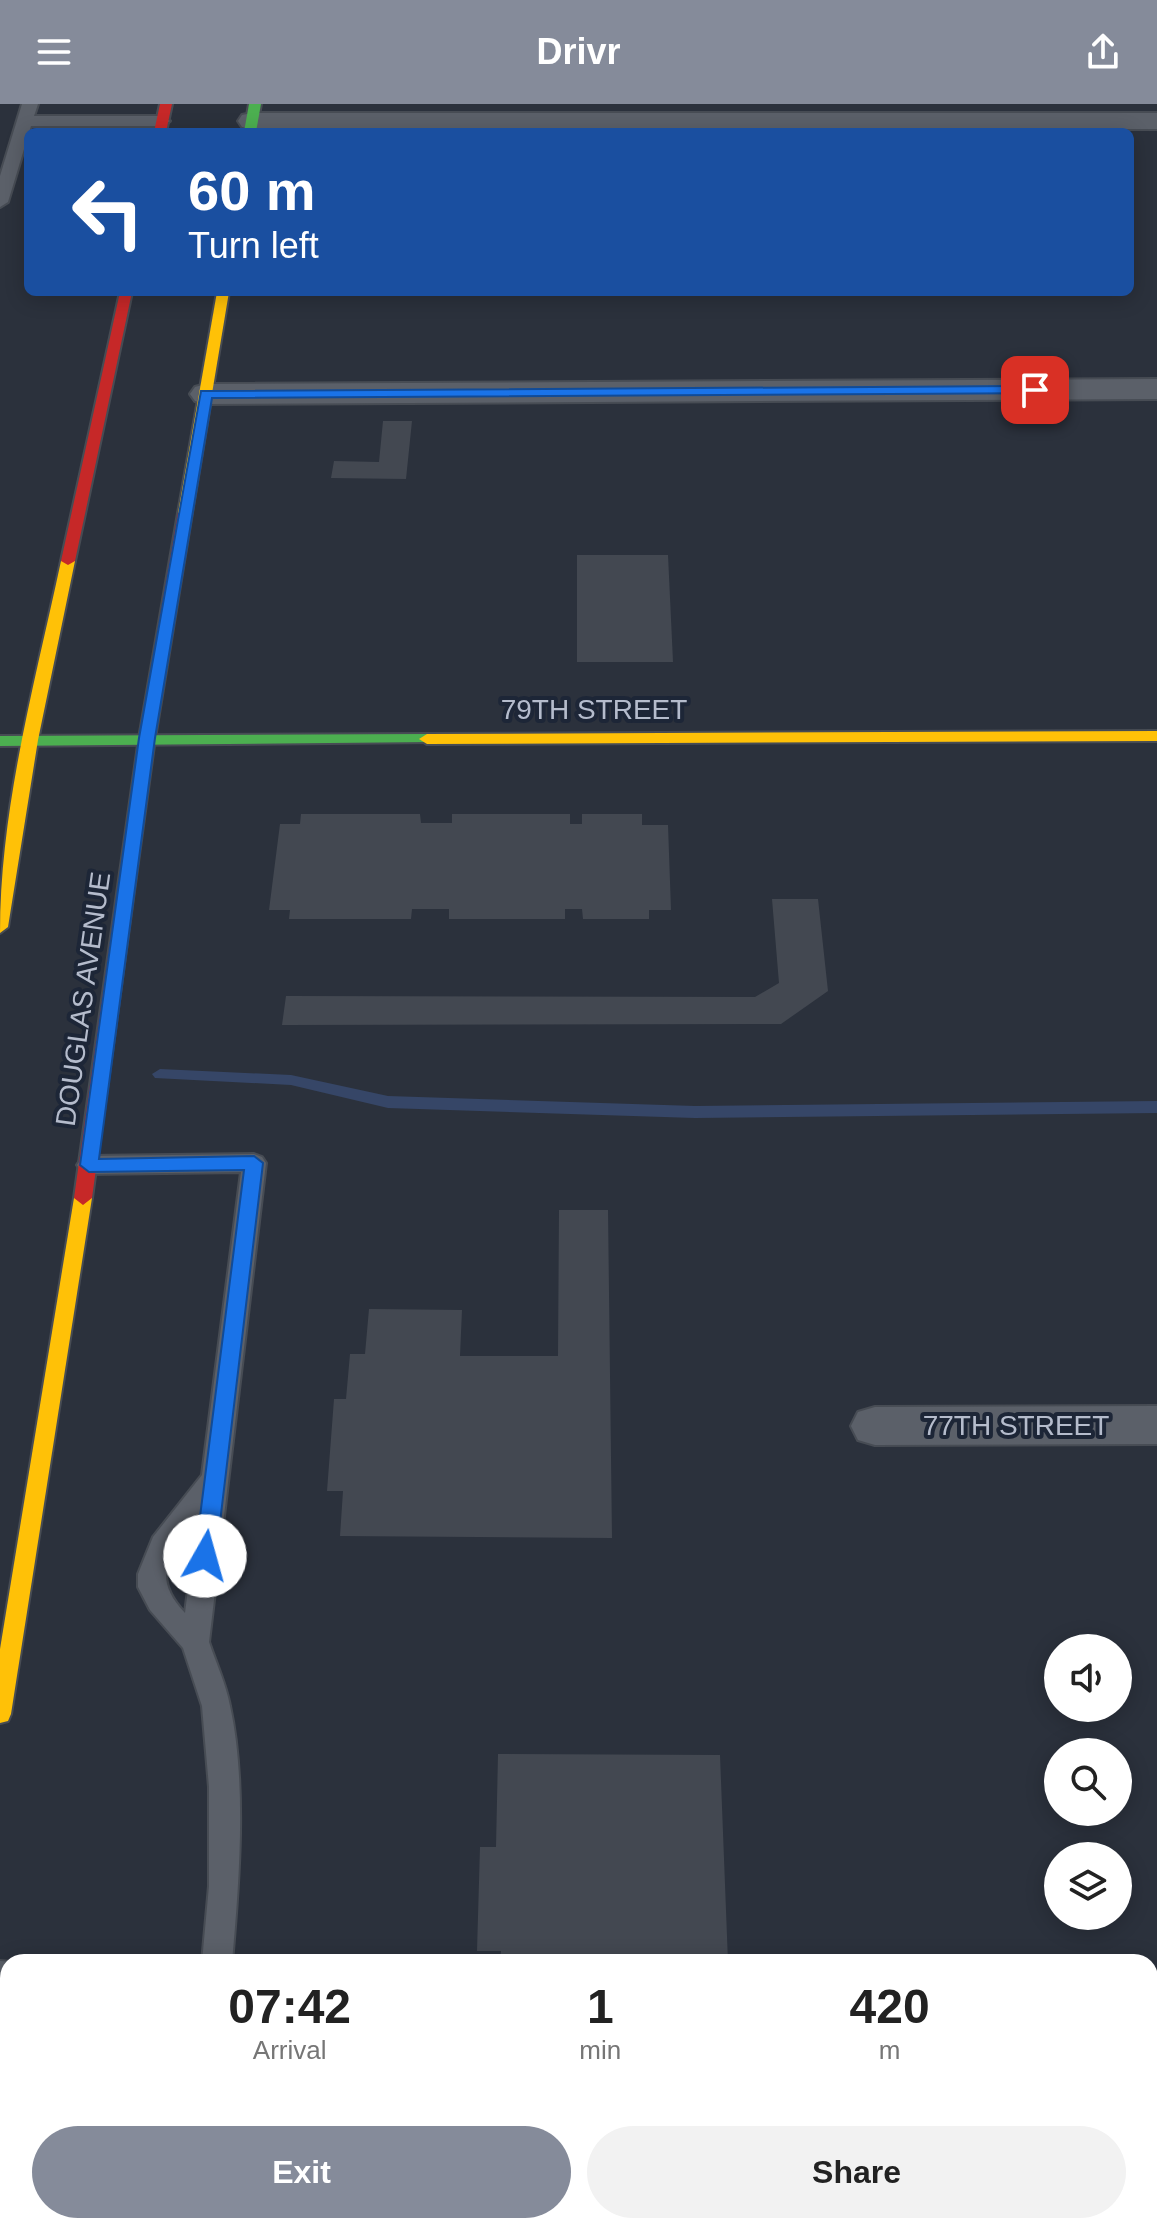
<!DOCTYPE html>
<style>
body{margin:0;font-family:Helvetica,sans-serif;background:#f2f2f2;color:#222;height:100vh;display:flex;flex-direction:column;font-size:30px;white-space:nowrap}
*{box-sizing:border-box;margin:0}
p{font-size:26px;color:#767676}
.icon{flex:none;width:44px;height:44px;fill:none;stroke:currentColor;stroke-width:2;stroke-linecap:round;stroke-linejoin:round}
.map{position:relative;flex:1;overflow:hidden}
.side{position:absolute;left:0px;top:1850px;width:1158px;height:280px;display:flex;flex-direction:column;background:#fff;border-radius:24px 24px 0 0;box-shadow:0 4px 20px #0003}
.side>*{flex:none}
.banner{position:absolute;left:24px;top:24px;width:1110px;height:168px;border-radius:12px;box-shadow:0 4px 20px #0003;background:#1a4fa0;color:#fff;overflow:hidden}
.fabs{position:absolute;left:1044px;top:1530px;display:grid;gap:16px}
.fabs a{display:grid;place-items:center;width:88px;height:88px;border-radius:50%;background:#fff;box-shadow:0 4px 20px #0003;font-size:40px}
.pin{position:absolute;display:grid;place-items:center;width:68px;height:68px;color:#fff;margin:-34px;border-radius:16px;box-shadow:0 4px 12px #0006}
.me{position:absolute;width:88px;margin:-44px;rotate:7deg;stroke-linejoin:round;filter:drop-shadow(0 0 6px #0008)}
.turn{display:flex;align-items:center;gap:28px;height:168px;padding:0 32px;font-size:36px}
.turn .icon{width:104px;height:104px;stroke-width:2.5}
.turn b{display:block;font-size:56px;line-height:68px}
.eta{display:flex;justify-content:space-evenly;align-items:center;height:136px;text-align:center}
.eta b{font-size:48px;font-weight:600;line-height:56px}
.cta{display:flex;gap:16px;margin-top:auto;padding:16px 32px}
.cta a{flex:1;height:92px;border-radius:48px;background:#858b9a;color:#fff;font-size:32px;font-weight:600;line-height:92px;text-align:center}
.cta a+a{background:#f2f2f2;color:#222}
header{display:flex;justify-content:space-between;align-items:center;height:104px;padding:0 32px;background:#858b9a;color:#fff;font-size:36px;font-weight:600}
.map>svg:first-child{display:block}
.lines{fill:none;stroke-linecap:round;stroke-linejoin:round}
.stream{fill:#364667;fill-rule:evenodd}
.building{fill:#434851}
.lane-casing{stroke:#474c54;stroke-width:4}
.street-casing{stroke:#474c54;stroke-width:4}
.fast-casing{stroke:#474c54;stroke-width:4}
.slow-casing{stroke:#474c54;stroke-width:4}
.jam-casing{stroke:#474c54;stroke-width:4}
.lane{fill:#5b6069;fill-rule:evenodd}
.street{fill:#5b6069;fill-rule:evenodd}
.fast{fill:#4caf50;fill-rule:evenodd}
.slow{fill:#ffc107;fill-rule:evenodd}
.jam{fill:#c62828;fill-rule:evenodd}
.route{fill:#1a73e8;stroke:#114b97;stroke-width:2}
.labels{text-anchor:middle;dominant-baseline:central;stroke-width:8;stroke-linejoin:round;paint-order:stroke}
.street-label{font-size:28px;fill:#b5bccc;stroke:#1d2637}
</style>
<header><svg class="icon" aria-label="menu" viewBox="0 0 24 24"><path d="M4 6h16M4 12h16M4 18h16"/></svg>Drivr<svg class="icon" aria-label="share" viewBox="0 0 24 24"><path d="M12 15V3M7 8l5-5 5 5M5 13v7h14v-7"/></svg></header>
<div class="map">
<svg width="1157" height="2130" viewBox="0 0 1157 2130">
<rect width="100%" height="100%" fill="#2b313c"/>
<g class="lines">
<polygon class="stream" points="160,965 291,971 388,992 695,1002 1157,997 1157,1009 695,1014 388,1004 291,981 155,974 152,970"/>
</g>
<g class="building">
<polygon points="383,317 412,317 406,375 331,374 334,357 379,358"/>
<polygon points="577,451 668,451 673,558 577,558"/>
<polygon points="301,710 420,710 421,719 452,719 452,710 570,710 570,720 582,720 582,710 642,710 642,721 668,721 671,806 649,806 649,815 583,815 582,805 565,805 565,815 449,815 449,805 412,805 411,815 289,815 290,806 269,806 280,720 300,720"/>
<polygon points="772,795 818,795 828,887 781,920 282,921 286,892 755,893 779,879"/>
<polygon points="559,1106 608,1106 612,1434 340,1432 343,1387 327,1387 334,1295 346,1295 350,1250 365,1250 369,1205 462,1206 460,1252 558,1252"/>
<polygon points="498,1650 720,1651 728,1858 500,1858 501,1847 477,1847 480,1743 496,1743"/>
<polygon points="467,2122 751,2122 752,2130 467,2130"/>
</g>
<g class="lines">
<g class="lane-casing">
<g id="lane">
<polygon points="22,0 38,0 34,12 162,12 170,17 162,22 31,22 8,98 0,103 0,72"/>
<path d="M254,1050l8,3 4,6 -57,479c7,21 17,42 21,64 17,77 9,178 2,256h-30l7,-76v-99l-7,-81 -19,-58 -33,-38 -12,-23v-13l15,-37 49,-62 39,-303 -152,2 -8,-3 -4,-6 4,-6 8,-3zM197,1415l-12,94c-35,-36 -16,-61 12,-94z"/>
<polygon points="0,1857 12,1858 8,1858 8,1885 0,1885"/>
<polygon points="111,2122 146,2122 143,2130 108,2130"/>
</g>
</g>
<g class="street-casing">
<g id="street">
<polygon points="252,9 1157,9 1157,25 252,25 242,23 238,17 242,11"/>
<polygon points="1157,275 1157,295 206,300 195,297 190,290 195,283 206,280"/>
<polygon points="1157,1302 1157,1340 875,1341 858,1336 851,1322 858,1308 875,1303"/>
</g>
</g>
<g class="fast-casing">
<g id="fast">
<polygon points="249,0 261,0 256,28 244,28"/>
<polygon points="427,630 435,635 432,638 0,642 0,632"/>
</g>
</g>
<g class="slow-casing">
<g id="slow">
<polygon points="217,188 229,188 192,409 185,413 178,409"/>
<path d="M68,453l7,4 -37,179 -30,187 -8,6c0,-126 35,-250 61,-372z"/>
<polygon points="1157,627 1157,637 427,640 419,635 427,630"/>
<polygon points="83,1087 92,1094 11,1610 8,1617 0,1619 0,1545 74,1094"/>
</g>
</g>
<g class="jam-casing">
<g id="jam">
<polygon points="160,0 172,0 166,28 154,28"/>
<polygon points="120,188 132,188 75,457 68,461 61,457"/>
<polygon points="185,405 192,409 155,634 92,1094 83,1101 74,1094 139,634 178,409"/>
</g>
</g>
<use href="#lane" class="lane"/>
<use href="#street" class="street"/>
<use href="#fast" class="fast"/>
<use href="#slow" class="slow"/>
<use href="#jam" class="jam"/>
</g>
<polygon class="route" points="1035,282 1042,286 1040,289 212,294 155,634 99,1055 254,1052 263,1059 216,1452 213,1458 205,1461 198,1458 195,1452 244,1066 89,1068 80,1061 139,634 201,287"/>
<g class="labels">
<g class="street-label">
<text x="594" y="605">79TH STREET</text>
<text transform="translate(83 895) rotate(-82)">DOUGLAS AVENUE</text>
<text x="1016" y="1321">77TH STREET</text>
</g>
</g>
</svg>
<div class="fabs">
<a><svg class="icon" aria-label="sound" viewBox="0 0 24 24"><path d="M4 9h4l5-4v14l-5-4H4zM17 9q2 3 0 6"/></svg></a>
<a><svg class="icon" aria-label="search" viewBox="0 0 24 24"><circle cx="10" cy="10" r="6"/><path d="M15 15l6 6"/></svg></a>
<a><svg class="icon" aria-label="layers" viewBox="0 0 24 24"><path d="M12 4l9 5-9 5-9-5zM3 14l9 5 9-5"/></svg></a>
</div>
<div class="pin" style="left:1035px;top:286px;background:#d93025"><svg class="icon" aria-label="arrive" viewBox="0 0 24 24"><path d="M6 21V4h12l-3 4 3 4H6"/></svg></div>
<svg class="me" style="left:205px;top:1452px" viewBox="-20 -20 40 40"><circle r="19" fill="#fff"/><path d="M0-13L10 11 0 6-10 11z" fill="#1a73e8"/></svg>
<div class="banner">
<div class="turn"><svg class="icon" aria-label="left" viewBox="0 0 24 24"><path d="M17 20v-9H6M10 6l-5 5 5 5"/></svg><div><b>60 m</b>Turn left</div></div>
</div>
<section class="side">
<div class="eta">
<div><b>07:42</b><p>Arrival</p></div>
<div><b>1</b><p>min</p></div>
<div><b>420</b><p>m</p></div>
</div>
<div class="cta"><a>Exit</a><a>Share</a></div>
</section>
</div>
